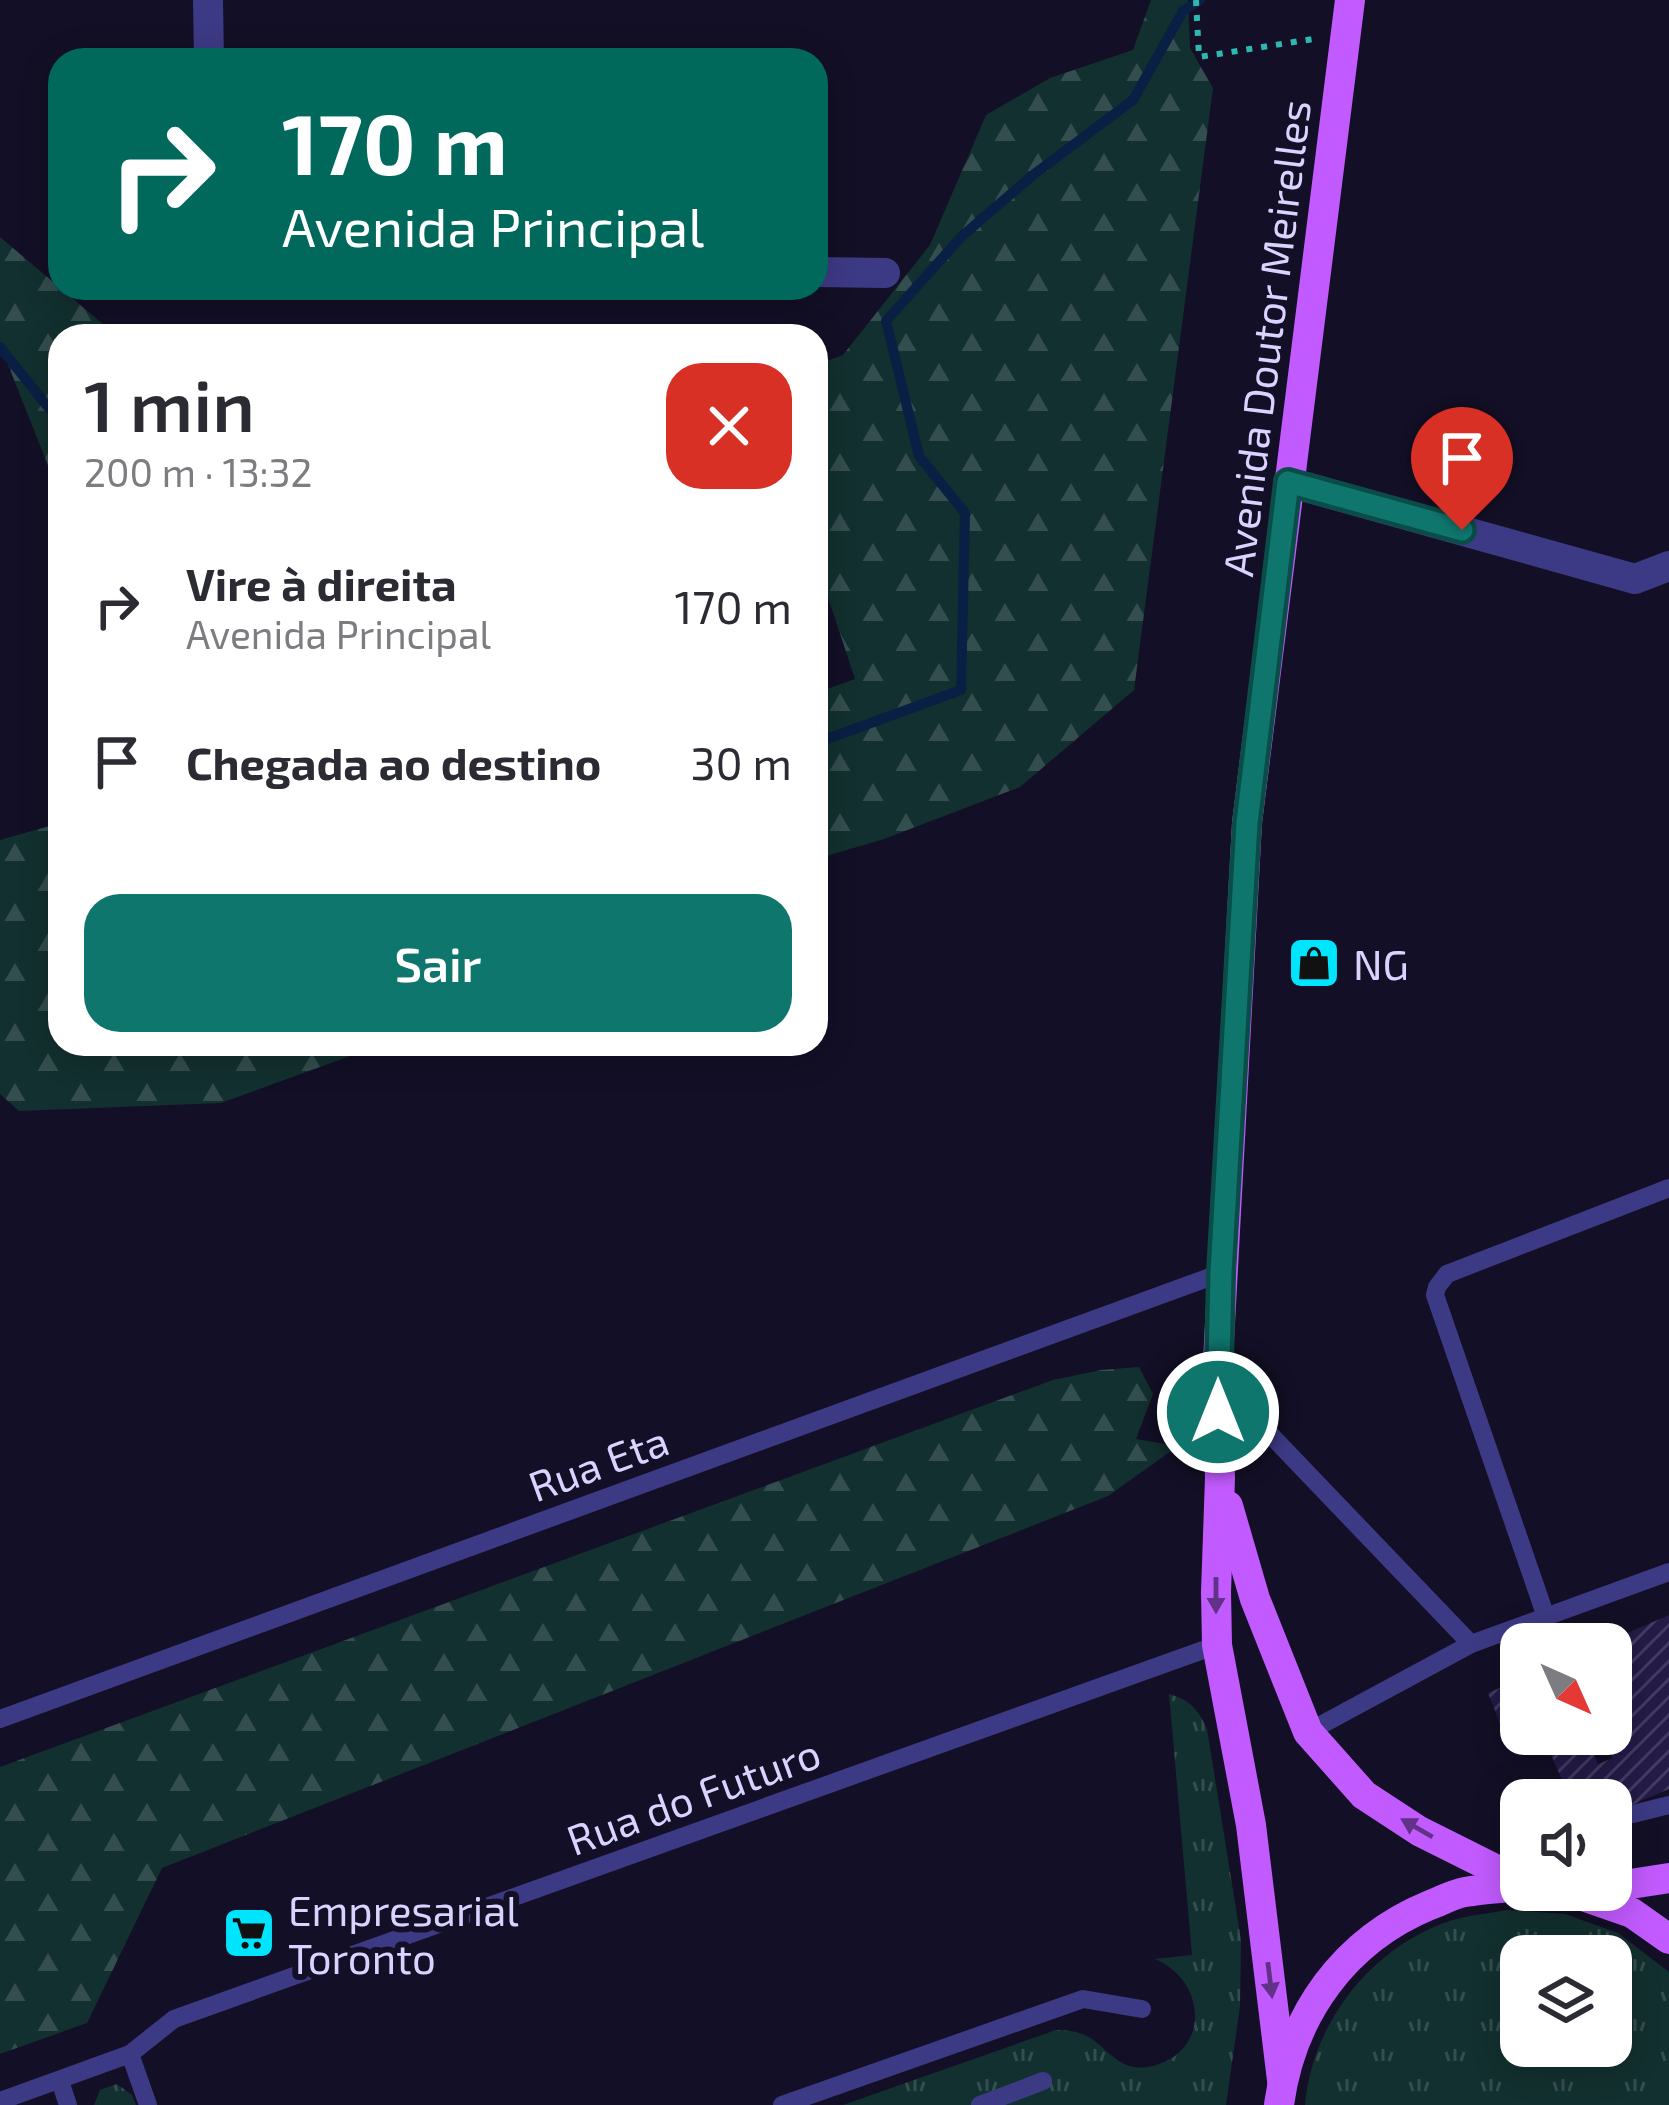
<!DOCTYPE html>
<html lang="pt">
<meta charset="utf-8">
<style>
body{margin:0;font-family:"Exo 2",sans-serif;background:#f2f2f3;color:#2b2b33;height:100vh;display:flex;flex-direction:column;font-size:45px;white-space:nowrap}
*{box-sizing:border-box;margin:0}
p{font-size:39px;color:#7c7c81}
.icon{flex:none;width:66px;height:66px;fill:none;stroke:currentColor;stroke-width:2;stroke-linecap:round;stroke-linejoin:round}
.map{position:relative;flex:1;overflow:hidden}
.drawer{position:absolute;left:48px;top:324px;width:780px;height:732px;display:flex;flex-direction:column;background:#fff;border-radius:36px;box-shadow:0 6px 30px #0003}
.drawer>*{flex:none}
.banner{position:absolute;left:48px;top:48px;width:780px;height:252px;border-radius:36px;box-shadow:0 6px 30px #0003;background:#00695c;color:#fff;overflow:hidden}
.needle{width:78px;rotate:135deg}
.buttons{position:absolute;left:1500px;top:1623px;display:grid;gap:24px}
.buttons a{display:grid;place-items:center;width:132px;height:132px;border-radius:24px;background:#fff;box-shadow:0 6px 30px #0003;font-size:60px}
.pin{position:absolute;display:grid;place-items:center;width:102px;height:102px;color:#fff;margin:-123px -51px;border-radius:50% 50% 50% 0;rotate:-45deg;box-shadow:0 0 12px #0007}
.pin .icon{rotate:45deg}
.me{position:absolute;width:132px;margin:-66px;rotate:0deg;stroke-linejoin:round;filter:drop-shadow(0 0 9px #0008)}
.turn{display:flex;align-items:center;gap:42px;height:252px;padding:0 36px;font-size:54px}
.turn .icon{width:156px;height:156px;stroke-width:2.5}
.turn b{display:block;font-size:84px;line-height:102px}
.round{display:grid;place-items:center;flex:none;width:126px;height:126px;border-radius:36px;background:#f2f2f3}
.headline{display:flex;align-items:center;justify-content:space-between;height:204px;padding:0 36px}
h1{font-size:72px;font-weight:600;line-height:90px}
.button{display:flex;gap:24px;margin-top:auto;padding:24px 36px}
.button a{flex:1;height:138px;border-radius:36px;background:#0f766e;color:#fff;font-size:48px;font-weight:600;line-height:138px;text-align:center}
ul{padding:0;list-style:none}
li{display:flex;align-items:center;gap:36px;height:156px;padding:0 36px}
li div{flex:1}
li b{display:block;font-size:45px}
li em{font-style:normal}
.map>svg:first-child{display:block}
.grass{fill:url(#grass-tufts);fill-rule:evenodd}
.forest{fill:url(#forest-firs)}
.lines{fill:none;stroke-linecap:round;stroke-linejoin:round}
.stream{stroke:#0a1f44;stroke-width:10}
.building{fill:url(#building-hatch)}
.path{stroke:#2fb8b0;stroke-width:6;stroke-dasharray:6 9;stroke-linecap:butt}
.lane{stroke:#3d3a85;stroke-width:18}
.street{stroke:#3d3a85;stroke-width:30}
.primary{stroke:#c25bff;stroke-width:30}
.oneway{fill:#623188}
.route-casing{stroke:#0a4d48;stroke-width:30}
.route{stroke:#0f766e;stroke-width:21}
.labels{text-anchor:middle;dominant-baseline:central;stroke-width:12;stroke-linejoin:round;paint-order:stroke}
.street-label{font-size:42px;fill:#d9d4ff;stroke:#130f26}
.poi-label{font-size:42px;fill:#d9d4ff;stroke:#130f26;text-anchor:start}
</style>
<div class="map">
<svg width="1669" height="2105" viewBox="0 0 1669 2105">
<defs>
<pattern id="grass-tufts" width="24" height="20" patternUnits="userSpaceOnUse" patternTransform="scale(3)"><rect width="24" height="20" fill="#12302f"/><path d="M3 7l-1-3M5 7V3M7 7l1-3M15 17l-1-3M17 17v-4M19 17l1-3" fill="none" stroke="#344d4e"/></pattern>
<pattern id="forest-firs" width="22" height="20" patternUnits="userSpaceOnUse" patternTransform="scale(3)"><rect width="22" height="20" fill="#12302f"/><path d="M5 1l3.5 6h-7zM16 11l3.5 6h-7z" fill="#344d4e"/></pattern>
<pattern id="building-hatch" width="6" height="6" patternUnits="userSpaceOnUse" patternTransform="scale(3)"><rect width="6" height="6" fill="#241b47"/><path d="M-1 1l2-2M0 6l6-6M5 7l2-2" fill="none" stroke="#433b63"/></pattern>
</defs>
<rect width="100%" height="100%" fill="#130f26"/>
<g class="grass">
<path d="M1169,1694c21,6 29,15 38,35l34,211 -1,66 -14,99h-383l213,-75c12,0 26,2 36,9 19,14 29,32 56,28 62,-11 61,-85 7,-108l37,-4z"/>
<path d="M1508,1910l57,4 53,19 51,39v133h-364c7,-83 68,-160 148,-185 18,-5 38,-7 55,-10zM1521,1956h90v90h-90z"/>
<polygon points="117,2084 132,2095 136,2105 94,2105 100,2090"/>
</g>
<g class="forest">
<polygon points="1151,0 1188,0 1190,48 1213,88 1134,690 1020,787 884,839 816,859 816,693 855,679 816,561 816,365 843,355 930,245 986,115 1050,78 1133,50"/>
<polygon points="0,237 117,336 60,336 60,480 49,468 7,362 0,355"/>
<polygon points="60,823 60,1044 383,1044 221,1103 19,1111 0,1094 0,840"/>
<polygon points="1139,1367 1153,1394 1136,1439 1178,1446 1108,1496 162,1868 87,2023 0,2054 0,1767 1053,1380 1101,1370"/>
</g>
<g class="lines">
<g class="stream">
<polyline points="0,347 60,422"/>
<polyline points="816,743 961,690 965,513 919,456 886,321 962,236 1033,175 1133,100 1183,11 1200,0"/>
</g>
</g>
<g class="building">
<polygon points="1669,1615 1669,1789 1611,1814 1611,1800 1585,1800 1578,1782 1565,1787 1543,1736 1571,1734 1574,1740 1586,1735 1598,1764 1613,1758 1603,1734 1611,1734 1611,1644 1602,1644"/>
<polygon points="1521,1679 1521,1720 1502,1728 1488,1693"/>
</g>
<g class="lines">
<polyline class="path" points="1196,0 1199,57 1313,39"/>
<g class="lane">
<polyline points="1217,1379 1471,1644"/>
<polyline points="1546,1617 1435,1295 1437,1287 1447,1274 1669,1188"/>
<polyline points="0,1719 1221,1273"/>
<polyline points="1308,1732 1471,1644 1669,1572"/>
<polyline points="1611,1815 1633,1814 1669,1805"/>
<polyline points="130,2054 148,2105"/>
<polyline points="60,2081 68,2105"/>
<polyline points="0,2101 130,2054 174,2019 1217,1645"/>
<polyline points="782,2105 1083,1999 1142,2009"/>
<polyline points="980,2105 1043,2081"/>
</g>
<g class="street">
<polyline points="208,0 209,60"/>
<polyline points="816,272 885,273"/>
<polyline points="1288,482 1635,579 1669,566"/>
</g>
<g class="primary">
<polyline points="1228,1506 1255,1599 1308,1732 1364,1795 1419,1831 1521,1882"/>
<polyline points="1611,1887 1669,1878"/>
<polyline points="1566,1890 1632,1913 1669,1939"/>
<polyline points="1282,2080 1251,1825 1217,1645 1216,1592 1220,1478 1217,1379 1247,823 1350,0"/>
<path d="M1279,2105c12,-91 66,-165 151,-200 11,-4 23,-11 35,-13 18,-3 37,-4 56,-6"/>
</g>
</g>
<defs><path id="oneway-solid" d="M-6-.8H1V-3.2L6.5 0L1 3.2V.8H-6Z" transform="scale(3)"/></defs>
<g class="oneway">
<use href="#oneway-solid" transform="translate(1216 1595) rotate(90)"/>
<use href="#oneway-solid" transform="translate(1417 1828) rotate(-150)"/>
<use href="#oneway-solid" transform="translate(1270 1980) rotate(83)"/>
</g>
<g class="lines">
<g class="route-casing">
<polyline id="route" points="1218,1412 1221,1273 1247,823 1288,482 1462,530"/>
</g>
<use href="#route" class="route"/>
</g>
<defs>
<g id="shop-square" transform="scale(2.7)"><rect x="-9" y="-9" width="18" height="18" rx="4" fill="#00e5ff" stroke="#130f26"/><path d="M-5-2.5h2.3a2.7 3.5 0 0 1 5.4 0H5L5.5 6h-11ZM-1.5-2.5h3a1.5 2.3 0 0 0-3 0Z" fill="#111"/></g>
<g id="supermarket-square" transform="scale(2.7)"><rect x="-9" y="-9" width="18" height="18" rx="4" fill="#00e5ff" stroke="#130f26"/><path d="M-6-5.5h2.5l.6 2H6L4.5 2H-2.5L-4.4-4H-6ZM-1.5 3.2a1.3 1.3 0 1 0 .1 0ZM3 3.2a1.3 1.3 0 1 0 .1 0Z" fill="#111"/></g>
</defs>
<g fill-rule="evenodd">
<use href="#shop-square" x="1314" y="963"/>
<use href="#supermarket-square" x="249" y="1933"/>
</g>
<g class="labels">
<g class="street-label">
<text transform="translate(1265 338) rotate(-83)">Avenida Doutor Meirelles</text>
<text transform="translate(598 1462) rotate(-20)">Rua Eta</text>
<text transform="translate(693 1795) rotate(-20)">Rua do Futuro</text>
</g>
<g class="poi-label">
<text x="1353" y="963">NG</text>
<text x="288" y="1909">Empresarial<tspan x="288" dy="48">Toronto</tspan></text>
</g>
</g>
</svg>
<div class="buttons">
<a><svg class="needle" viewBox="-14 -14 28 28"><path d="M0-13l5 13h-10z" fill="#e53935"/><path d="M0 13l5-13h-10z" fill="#7c7c81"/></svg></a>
<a><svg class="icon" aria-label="sound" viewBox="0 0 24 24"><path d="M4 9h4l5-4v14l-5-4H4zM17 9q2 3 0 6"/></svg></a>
<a><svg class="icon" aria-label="layers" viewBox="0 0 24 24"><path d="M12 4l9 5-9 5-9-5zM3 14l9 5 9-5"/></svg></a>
</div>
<div class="pin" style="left:1462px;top:530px;background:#d93025"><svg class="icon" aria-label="arrive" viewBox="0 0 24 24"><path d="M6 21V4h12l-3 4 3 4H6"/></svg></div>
<svg class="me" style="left:1218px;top:1412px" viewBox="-20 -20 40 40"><circle r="17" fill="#0f766e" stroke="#fff" stroke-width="3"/><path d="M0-11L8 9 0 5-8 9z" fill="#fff"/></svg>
<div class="banner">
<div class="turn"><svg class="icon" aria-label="right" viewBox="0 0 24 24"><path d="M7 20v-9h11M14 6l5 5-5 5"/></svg><div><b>170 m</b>Avenida Principal</div></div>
</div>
<section class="drawer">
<div class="headline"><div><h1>1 min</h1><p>200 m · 13:32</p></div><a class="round" style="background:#d93025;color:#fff"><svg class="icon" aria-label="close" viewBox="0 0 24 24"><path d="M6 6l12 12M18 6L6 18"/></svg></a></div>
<ul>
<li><svg class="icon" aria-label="right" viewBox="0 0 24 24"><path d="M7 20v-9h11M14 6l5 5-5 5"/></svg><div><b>Vire à direita</b><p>Avenida Principal</p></div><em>170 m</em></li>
<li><svg class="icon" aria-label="arrive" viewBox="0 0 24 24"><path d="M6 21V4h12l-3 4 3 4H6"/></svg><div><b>Chegada ao destino</b></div><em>30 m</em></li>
</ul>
<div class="button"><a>Sair</a></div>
</section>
</div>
